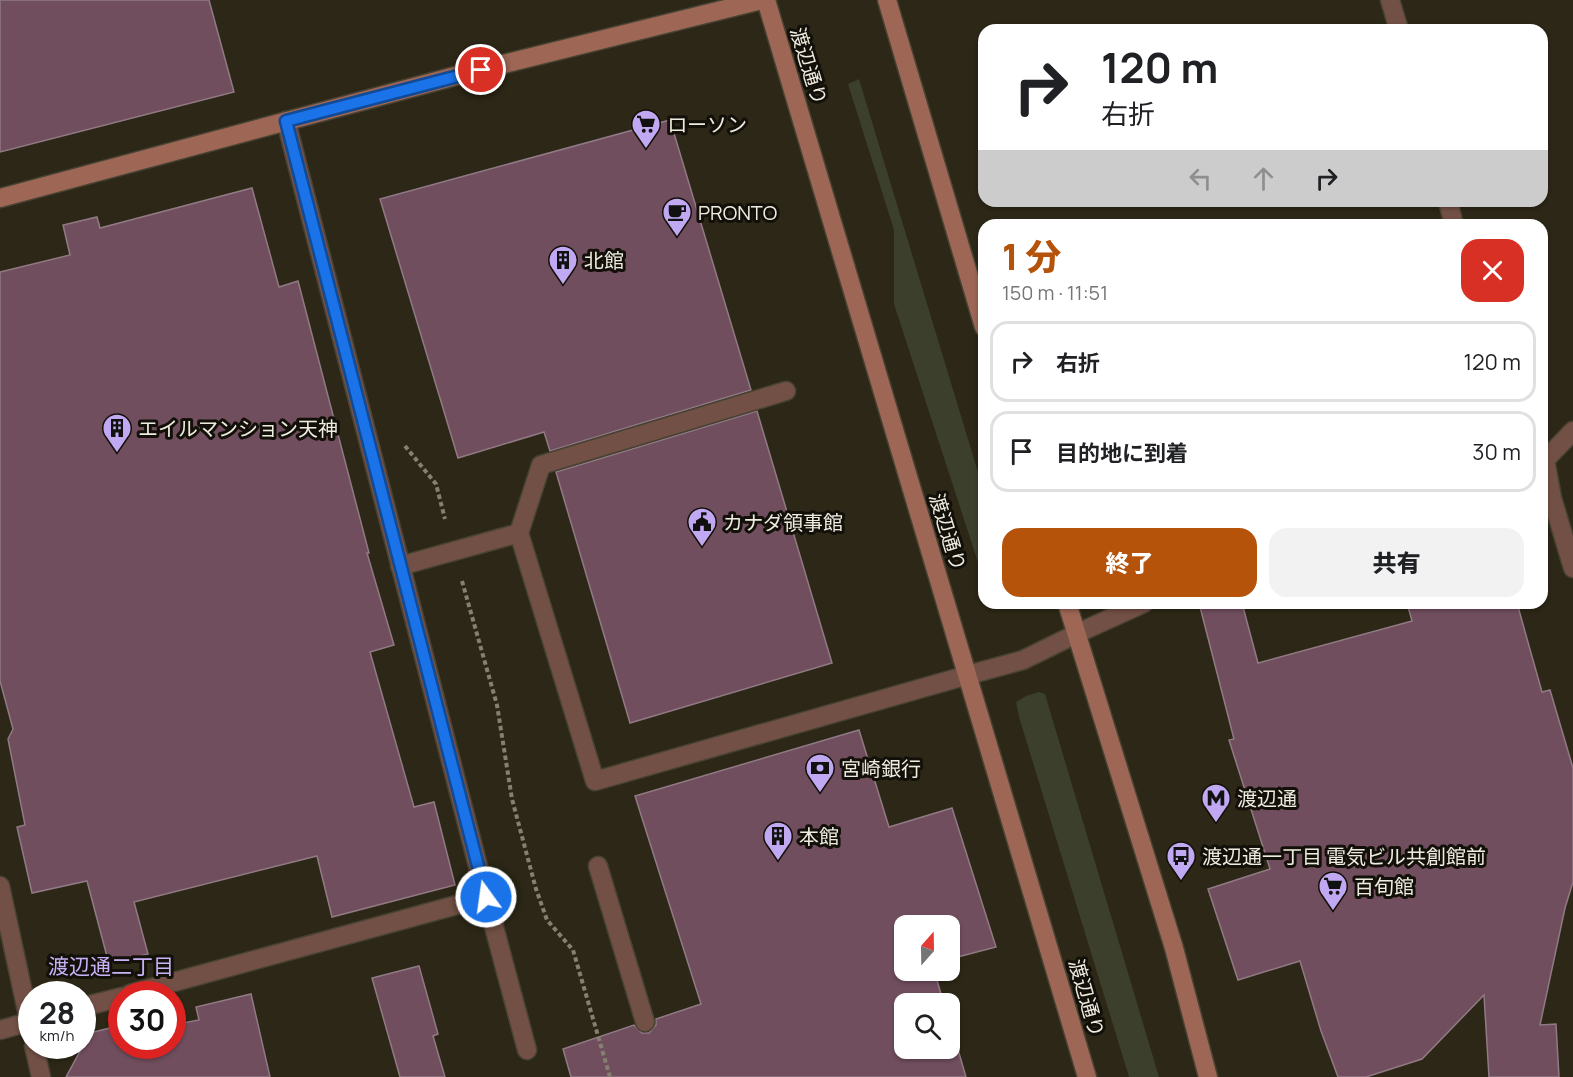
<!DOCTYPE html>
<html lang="ja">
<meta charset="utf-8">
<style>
body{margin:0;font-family:Manrope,"Noto Sans JP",sans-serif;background:#f2f2f2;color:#202124;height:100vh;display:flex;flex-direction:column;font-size:22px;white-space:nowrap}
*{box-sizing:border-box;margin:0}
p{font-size:20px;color:#757577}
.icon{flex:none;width:33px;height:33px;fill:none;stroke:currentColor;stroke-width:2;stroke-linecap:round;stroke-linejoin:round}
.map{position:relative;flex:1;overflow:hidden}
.drawer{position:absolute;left:978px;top:219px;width:570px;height:390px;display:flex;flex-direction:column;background:#fff;border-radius:18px;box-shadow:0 2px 4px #0004}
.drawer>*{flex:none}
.hud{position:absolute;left:978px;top:24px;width:570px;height:183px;border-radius:18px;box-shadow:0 2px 4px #0004;background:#fff;color:#202124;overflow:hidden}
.needle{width:39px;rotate:20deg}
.controls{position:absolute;left:894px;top:915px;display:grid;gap:12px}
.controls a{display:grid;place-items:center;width:66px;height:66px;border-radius:12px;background:#fff;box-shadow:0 2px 4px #0004;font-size:30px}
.speed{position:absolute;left:18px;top:981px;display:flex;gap:12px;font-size:30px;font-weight:700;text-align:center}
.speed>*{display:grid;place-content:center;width:78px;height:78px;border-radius:50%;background:#fff;box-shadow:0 2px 4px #0004;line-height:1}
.speed small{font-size:15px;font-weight:400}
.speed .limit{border:9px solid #d22;background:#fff;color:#111}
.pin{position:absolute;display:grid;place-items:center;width:51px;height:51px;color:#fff;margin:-26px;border:3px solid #fff;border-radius:50%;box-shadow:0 2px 6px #0007}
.me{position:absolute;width:66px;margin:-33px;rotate:346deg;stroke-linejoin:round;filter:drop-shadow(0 0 4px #0008)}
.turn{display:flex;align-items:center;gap:21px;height:126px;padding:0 24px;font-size:27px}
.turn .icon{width:78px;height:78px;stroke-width:2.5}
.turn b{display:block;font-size:42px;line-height:51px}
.lanes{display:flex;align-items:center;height:57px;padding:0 24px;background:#0003;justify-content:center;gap:30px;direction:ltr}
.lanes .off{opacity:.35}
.round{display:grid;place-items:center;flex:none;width:63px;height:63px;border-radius:18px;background:#f2f2f2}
.headline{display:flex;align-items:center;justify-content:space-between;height:102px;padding:0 24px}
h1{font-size:36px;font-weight:800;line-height:45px;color:#b45309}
.button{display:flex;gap:12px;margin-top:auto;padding:12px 24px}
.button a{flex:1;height:69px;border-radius:18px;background:#b45309;color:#fff;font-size:24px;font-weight:800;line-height:69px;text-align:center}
.button a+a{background:#f2f2f2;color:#202124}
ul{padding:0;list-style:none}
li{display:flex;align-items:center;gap:18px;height:81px;margin:0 12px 9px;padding:0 12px;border:3px solid #e0e0e0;border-radius:18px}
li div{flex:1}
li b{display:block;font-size:22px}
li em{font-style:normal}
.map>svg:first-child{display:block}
.green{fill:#3b3f2b}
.building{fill:#714e5e;stroke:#907a84;stroke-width:1.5}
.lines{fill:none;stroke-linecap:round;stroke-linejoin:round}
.lane-casing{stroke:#474232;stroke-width:21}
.street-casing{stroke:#474232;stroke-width:21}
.secondary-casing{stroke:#474232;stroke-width:21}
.path{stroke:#858172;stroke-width:4;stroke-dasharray:4.5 3;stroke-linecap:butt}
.lane{stroke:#735045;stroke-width:18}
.street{stroke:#735045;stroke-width:18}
.secondary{stroke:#9d6655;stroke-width:18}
.route-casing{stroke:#114b97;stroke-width:15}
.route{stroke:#1a73e8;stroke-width:10}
.labels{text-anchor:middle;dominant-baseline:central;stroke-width:6;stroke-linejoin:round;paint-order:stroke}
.street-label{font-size:20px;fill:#eeebe0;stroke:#121009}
.poi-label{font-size:20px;fill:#eeebe0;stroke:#121009;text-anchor:start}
.neighbourhood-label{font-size:21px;fill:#c8b1f7;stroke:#121009}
</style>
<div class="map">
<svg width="1573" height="1077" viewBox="0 0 1573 1077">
<rect width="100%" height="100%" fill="#2c2716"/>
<g class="green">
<polygon points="859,79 984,492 984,581 894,304 894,230 848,84"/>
<polygon points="1039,692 1045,694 1159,1077 1129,1077 1019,717 1016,702 1026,696"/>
</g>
<g class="building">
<polygon points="0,0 209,0 234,92 0,152"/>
<polygon points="670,120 751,390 550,451 544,432 458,458 380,199"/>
<polygon points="252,188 279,287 298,281 369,553 367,553 394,645 370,652 414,807 434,802 455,885 332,917 317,856 134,902 148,954 109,964 87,881 32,893 17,827 25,825 8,739 13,729 0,681 0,272 70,255 63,225 97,217 100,228"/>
<polygon points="757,411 832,663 630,723 556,472"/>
<polygon points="1199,603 1242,603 1258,663 1412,621 1407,603 1517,603 1542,692 1550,690 1573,768 1573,882 1565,908 1540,1025 1556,1024 1559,1077 1489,1077 1484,995 1422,1059 1366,1077 1338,1077 1321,1031 1300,961 1238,980 1208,889 1270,869 1229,740 1234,739"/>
<polygon points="859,730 889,827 952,808 996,947 950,959 950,926 904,926 904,970 934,970 944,1004 904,1004 904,1048 950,1048 950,1022 966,1077 571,1077 563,1049 634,1025 642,1033 649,1033 656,1025 656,1019 701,1004 635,796"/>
<polygon points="419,966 438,1034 433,1036 445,1077 400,1077 372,978"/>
<polygon points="251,994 270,1077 66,1077 90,1033 122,1025 122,1046 172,1046 172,1025 199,1020 196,1007"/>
</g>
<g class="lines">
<g class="lane-casing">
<g id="lane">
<polyline points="400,566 519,533 595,781 968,675"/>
<polyline points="598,866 645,1022"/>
<polyline points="486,897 527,1050"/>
</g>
</g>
<g class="street-casing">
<g id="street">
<polyline points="1390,0 1399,30"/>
<polyline points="1448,201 1454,225"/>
<polyline points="1573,431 1545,460 1552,498 1573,568"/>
<polyline points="519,533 541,465 786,391"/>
<polyline points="968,675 1023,660 1076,634 1144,603"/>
<polyline points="0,886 32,1034"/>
<polyline points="130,994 486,897 286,121"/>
<polyline points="82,1007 122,997"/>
<polyline points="0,1030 32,1021"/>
<polyline points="34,1046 41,1077"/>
</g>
</g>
<g class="secondary-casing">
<g id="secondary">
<polyline points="766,0 1087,1077"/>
<polyline points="887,0 984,327"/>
<polyline points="0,198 459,75 762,0"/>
<polyline points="1067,603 1174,948 1208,1077"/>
</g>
</g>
<g class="path">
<polyline points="405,446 436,484 445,519"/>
<polyline points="462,581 497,705 512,799 536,889 547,920 573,950 610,1077"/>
</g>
<use href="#lane" class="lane"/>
<use href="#street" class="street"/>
<use href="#secondary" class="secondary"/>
</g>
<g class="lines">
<g class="route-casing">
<polyline id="route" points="481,70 286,121 486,897"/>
</g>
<use href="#route" class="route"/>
</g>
<defs>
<g id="supermarket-pin" transform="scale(1.5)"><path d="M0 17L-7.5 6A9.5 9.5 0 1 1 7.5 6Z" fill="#c1a8f3" stroke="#121009"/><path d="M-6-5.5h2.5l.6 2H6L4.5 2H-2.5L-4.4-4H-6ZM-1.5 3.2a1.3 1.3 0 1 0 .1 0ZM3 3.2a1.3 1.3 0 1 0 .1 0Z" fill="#111"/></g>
<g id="cafe-pin" transform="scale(1.5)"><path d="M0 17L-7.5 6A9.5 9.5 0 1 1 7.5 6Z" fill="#c1a8f3" stroke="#121009"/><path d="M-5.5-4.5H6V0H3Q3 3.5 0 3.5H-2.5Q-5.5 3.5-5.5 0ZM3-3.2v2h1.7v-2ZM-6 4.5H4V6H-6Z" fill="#111"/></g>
<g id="building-pin" transform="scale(1.5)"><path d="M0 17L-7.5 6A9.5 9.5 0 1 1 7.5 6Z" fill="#c1a8f3" stroke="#121009"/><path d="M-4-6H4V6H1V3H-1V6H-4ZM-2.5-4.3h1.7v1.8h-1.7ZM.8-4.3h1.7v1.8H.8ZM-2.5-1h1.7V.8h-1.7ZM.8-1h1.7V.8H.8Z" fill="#111"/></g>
<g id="civic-pin" transform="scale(1.5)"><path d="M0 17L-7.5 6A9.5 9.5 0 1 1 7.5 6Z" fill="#c1a8f3" stroke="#121009"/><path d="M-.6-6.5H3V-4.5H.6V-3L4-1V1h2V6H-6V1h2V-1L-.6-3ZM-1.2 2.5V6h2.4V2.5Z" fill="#111"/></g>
<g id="bank-pin" transform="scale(1.5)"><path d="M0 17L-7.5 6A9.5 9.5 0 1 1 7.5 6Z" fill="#c1a8f3" stroke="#121009"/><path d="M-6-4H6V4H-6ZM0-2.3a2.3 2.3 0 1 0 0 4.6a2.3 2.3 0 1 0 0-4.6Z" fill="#111"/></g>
<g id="metro-pin" transform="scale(1.5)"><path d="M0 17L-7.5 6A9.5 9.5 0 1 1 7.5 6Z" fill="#c1a8f3" stroke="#121009"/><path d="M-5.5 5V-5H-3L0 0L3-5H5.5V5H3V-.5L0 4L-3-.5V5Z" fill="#111"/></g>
<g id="bus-pin" transform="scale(1.5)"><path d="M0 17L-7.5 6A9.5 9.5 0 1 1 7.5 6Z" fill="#c1a8f3" stroke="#121009"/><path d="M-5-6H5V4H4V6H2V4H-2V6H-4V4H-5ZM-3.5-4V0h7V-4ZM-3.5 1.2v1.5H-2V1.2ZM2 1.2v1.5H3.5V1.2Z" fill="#111"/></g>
</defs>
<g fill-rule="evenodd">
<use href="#supermarket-pin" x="646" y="124"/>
<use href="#cafe-pin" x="677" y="212"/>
<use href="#building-pin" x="563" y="260"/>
<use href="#building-pin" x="117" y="428"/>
<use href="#civic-pin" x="702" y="522"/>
<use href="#bank-pin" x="820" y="768"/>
<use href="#metro-pin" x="1216" y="798"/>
<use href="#building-pin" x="778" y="836"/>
<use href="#bus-pin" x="1181" y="856"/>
<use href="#supermarket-pin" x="1333" y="886"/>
</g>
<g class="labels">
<g class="street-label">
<text transform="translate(809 66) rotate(73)">渡辺通り</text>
<text transform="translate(948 532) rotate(73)">渡辺通り</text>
<text transform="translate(1087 998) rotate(74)">渡辺通り</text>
</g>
<g class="poi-label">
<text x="667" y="124">ローソン</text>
<text x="698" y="212">PRONTO</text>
<text x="584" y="260">北館</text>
<text x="138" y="428">エイルマンション天神</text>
<text x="723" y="522">カナダ領事館</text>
<text x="841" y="768">宮崎銀行</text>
<text x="1237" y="798">渡辺通</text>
<text x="799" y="836">本館</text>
<text x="1202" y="856">渡辺通一丁目 電気ビル共創館前</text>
<text x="1354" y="886">百旬館</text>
</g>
<g class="neighbourhood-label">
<text x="111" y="966">渡辺通二丁目</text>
</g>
</g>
</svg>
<div class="controls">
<a><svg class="needle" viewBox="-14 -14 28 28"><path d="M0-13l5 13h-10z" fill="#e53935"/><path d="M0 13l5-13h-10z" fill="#757577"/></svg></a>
<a><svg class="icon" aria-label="search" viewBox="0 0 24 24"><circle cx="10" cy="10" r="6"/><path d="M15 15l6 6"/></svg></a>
</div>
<div class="speed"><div>28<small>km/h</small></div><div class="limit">30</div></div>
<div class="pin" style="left:481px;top:70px;background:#d93025"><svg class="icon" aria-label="arrive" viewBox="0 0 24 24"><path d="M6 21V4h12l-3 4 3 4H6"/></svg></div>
<svg class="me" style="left:486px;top:897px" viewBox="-20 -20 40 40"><circle r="17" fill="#1a73e8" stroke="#fff" stroke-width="3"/><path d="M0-11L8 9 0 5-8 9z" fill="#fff"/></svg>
<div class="hud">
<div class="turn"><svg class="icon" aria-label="right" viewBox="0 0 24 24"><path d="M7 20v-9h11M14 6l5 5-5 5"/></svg><div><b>120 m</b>右折</div></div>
<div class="lanes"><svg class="icon off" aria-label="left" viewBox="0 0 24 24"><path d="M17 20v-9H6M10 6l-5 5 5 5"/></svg><svg class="icon off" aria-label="ahead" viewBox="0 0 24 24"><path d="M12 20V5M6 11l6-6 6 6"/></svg><svg class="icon" aria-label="right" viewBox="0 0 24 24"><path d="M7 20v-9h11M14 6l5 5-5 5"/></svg></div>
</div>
<section class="drawer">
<div class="headline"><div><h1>1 分</h1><p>150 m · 11:51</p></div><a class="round" style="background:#d93025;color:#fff"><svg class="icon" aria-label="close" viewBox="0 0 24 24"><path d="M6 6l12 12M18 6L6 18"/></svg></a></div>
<ul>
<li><svg class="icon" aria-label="right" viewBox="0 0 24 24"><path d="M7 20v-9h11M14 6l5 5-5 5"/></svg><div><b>右折</b></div><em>120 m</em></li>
<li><svg class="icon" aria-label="arrive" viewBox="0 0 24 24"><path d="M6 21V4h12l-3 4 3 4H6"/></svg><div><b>目的地に到着</b></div><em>30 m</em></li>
</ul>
<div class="button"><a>終了</a><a>共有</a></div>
</section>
</div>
